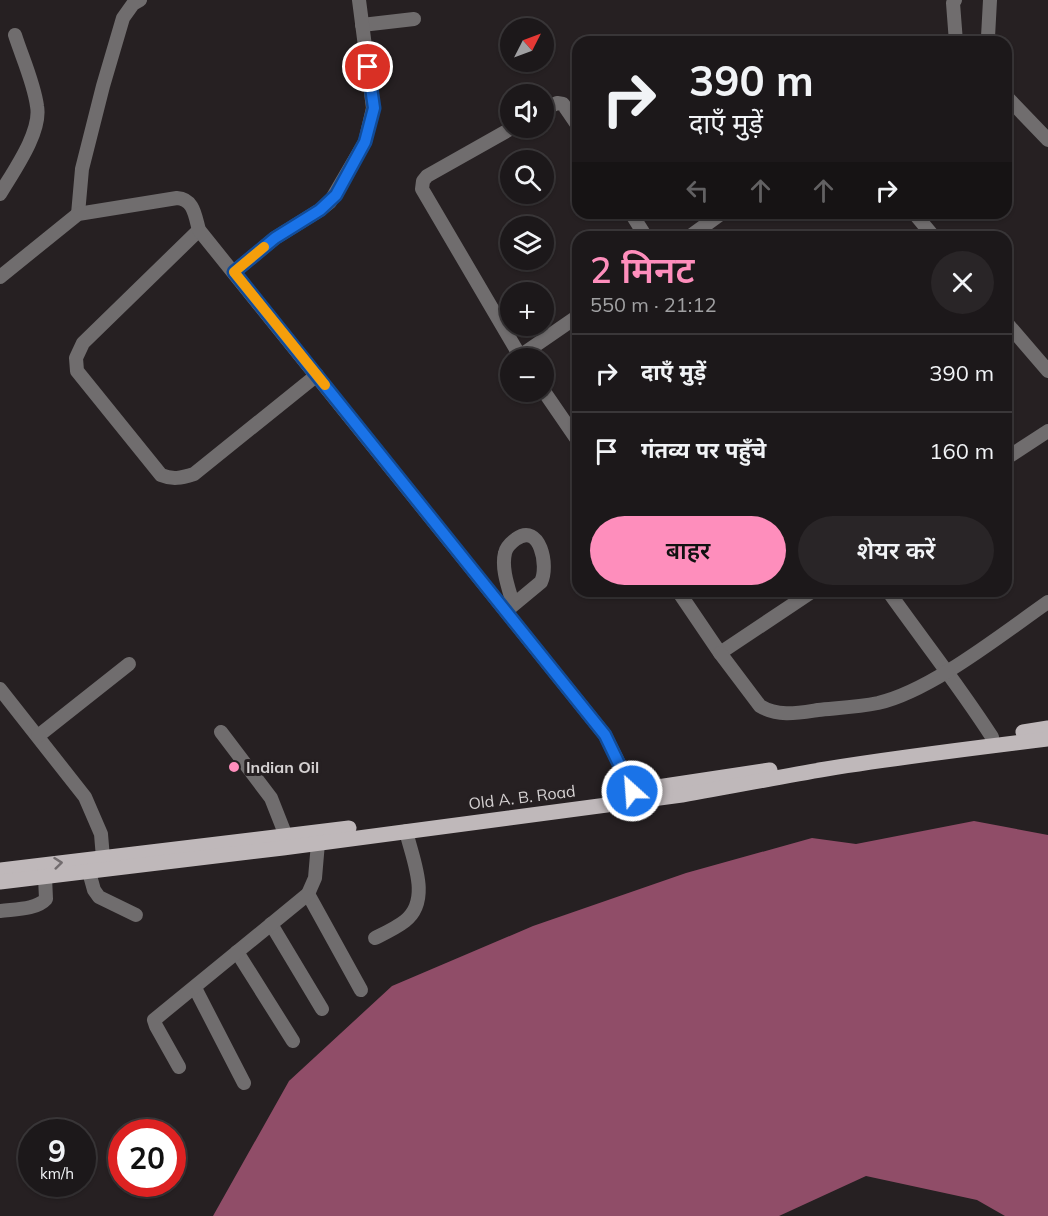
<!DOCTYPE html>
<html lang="hi">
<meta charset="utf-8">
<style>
body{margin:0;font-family:Mulish,"Noto Sans Devanagari",sans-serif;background:#292527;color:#f1f3f6;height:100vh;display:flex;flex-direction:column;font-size:22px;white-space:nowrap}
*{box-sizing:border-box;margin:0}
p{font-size:20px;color:#a0a0a2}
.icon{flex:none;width:33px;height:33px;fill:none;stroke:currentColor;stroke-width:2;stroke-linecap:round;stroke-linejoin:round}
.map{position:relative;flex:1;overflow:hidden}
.drawer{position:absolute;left:572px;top:231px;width:440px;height:366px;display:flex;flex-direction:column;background:#1c181a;border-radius:18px;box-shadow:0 2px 4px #0004,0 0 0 2px #3a3739}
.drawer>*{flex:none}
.guide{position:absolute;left:572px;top:36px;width:440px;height:183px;border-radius:18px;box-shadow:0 2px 4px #0004,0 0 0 2px #3a3739;background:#1c181a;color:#f1f3f6;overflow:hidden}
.needle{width:39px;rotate:48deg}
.controls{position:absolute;left:500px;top:18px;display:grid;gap:12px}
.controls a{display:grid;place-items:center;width:54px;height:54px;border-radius:50%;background:#1c181a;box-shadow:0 2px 4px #0004,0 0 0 2px #3a3739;font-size:30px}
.speed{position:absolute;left:18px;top:1119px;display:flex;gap:12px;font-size:30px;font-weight:700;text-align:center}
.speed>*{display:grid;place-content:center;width:78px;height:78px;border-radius:50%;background:#1c181a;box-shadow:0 2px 4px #0004,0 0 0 2px #3a3739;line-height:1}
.speed small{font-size:15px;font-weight:400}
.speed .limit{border:9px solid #d22;background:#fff;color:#111}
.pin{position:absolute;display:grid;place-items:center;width:51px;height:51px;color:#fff;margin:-26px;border:3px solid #fff;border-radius:50%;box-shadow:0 2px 6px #0007}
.me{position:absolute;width:66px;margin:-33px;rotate:334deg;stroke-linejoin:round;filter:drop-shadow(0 0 4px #0008)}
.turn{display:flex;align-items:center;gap:21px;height:126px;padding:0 18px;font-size:27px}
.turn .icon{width:78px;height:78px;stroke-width:2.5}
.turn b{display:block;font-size:42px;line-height:51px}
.lanes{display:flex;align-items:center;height:57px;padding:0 18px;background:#0003;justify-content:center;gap:30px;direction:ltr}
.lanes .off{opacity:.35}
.round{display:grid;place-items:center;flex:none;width:63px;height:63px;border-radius:32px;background:#292527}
.overview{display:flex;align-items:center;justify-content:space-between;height:102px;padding:0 18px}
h1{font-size:36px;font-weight:600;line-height:45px;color:#fe8ebc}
.cta{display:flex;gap:12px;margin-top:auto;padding:12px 18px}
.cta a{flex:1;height:69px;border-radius:36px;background:#fe8ebc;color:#111;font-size:24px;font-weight:600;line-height:69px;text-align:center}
.cta a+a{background:#292527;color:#f1f3f6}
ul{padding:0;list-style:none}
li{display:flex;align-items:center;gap:18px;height:78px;padding:0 18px;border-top:2px solid #3a3739}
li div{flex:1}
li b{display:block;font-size:22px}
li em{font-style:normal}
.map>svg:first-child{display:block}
.water{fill:#904d68}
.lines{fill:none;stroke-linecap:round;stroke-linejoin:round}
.minor{stroke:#706d6e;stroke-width:14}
.major{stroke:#bfb8ba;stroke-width:15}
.oneway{stroke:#726c6e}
.route-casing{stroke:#114b97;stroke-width:15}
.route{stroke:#1a73e8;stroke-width:10}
.slow{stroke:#f59e0b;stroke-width:10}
.poi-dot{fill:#fe8ebc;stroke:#262022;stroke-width:2}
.labels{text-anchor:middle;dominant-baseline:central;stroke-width:6;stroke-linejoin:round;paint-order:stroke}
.poi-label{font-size:16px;font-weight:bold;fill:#d4d0d1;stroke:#262022;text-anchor:start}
.street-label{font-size:16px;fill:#d4d0d1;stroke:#262022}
</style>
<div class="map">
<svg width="1048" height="1216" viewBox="0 0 1048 1216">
<rect width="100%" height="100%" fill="#262022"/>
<polygon class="water" points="974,821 1048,835 1048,1216 1005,1216 977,1200 866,1176 779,1216 213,1216 289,1081 392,986 533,926 686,873 812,838 856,844"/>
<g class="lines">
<g class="minor">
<polyline points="955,0 953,3 956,42"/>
<polyline points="362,25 414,19"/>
<polyline points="985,42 988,37 990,0"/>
<polyline points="1005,95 1048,140"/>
<polyline points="543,110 557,103 563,104 578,126"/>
<polyline points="512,128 427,176 423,181 422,189 520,356"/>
<path d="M0,194c13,-22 42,-62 37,-88 -3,-23 -15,-49 -22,-71"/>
<polyline points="631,213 646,237"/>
<polyline points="914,213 934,237"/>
<polyline points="78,214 82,169 103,86 123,18 133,4 140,0"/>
<path d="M199,230l-116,113 -7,15 1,13 84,104c12,5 20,3 33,-1l123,-99"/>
<polyline points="689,237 722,213"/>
<polyline points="234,272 275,238 320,210 330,202 365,142 373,108 359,0"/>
<path d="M0,277l78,-63 99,-16c17,1 18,18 22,32l406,505 32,65"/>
<polyline points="1005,321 1048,371"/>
<polyline points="522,358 520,356 578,316"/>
<polyline points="543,390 578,441"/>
<polyline points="1005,459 1048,431"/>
<polyline points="678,591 720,653 813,591"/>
<path d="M888,591c34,48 72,96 104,146"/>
<path d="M506,611l35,-29c8,-16 -1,-60 -25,-43 -4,3 -10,9 -11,14 -4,16 4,36 8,51"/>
<path d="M720,653l40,53c18,11 38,7 58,4 19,-2 40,-3 60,-7 53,-12 124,-69 170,-101"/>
<polyline points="0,689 85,797 101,834 103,858"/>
<polyline points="221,732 271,798 286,836"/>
<polyline points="38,736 129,664"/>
<polyline points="89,872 94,890 99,897 136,915"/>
<polyline points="308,894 361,990"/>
<path d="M0,911c14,-2 36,-1 46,-12l-1,-22"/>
<polyline points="271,924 322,1009"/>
<path d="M375,938c10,-5 21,-10 30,-17 27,-21 7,-63 1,-90"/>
<polyline points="237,952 293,1041"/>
<polyline points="195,988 244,1083"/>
<polyline points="179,1067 156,1026 154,1020 308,894 315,878 318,843"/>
</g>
<g class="major">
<polyline points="1023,732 1048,728"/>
<polyline points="631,791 770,770"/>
<polyline points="0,870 349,828"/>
<path d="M0,882l283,-34 399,-53c48,-8 96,-18 144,-26 74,-12 148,-21 222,-30"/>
</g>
</g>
<defs><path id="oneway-chevron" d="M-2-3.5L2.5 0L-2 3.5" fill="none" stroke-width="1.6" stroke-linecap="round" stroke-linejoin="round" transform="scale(1.5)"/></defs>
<use class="oneway" href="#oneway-chevron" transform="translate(58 863) rotate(-6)"/>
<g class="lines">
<g class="route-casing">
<polyline id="route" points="368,67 374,108 365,142 336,195 320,210 275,238 234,272 605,735 632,791"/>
</g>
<use href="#route" class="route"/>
<polyline class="slow" points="264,247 234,272 325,385"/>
</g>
<circle class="poi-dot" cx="234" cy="767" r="6"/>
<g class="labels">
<g class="poi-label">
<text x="246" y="767">Indian Oil</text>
</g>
<g class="street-label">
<text transform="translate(522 797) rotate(-7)">Old A. B. Road</text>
</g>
</g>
</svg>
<div class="controls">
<a><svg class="needle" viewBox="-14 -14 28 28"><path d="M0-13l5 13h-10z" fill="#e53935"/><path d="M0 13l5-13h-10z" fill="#a0a0a2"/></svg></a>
<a><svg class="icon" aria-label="sound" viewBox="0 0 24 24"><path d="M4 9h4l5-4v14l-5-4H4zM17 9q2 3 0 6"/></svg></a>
<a><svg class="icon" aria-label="search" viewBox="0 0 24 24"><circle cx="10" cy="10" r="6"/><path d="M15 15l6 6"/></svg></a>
<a><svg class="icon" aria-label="layers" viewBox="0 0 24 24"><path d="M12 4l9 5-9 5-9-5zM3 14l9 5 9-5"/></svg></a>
<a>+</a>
<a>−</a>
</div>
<div class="speed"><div>9<small>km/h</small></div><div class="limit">20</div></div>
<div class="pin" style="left:368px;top:67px;background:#d93025"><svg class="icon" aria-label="arrive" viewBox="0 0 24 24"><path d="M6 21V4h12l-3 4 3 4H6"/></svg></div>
<svg class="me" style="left:632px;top:791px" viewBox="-20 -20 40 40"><circle r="17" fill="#1a73e8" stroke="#fff" stroke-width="3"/><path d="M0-11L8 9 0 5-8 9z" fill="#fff"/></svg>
<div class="guide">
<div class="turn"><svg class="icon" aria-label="right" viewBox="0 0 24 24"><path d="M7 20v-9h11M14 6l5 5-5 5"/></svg><div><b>390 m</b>दाएँ मुड़ें</div></div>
<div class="lanes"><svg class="icon off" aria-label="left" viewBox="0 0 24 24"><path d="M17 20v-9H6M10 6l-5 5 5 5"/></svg><svg class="icon off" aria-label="ahead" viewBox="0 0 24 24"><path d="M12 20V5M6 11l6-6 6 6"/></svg><svg class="icon off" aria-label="ahead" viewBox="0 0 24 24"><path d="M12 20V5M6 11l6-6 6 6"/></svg><svg class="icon" aria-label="right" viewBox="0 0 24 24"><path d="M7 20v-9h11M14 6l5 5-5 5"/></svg></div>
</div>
<section class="drawer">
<div class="overview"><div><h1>2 मिनट</h1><p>550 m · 21:12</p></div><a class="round"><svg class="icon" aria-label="close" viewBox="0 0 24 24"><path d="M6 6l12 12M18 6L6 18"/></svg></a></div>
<ul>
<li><svg class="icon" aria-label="right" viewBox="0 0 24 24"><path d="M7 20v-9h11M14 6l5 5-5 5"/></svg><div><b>दाएँ मुड़ें</b></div><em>390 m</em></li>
<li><svg class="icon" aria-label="arrive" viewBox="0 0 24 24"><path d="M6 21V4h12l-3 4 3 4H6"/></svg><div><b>गंतव्य पर पहुँचे</b></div><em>160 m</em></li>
</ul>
<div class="cta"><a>बाहर</a><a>शेयर करें</a></div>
</section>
</div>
